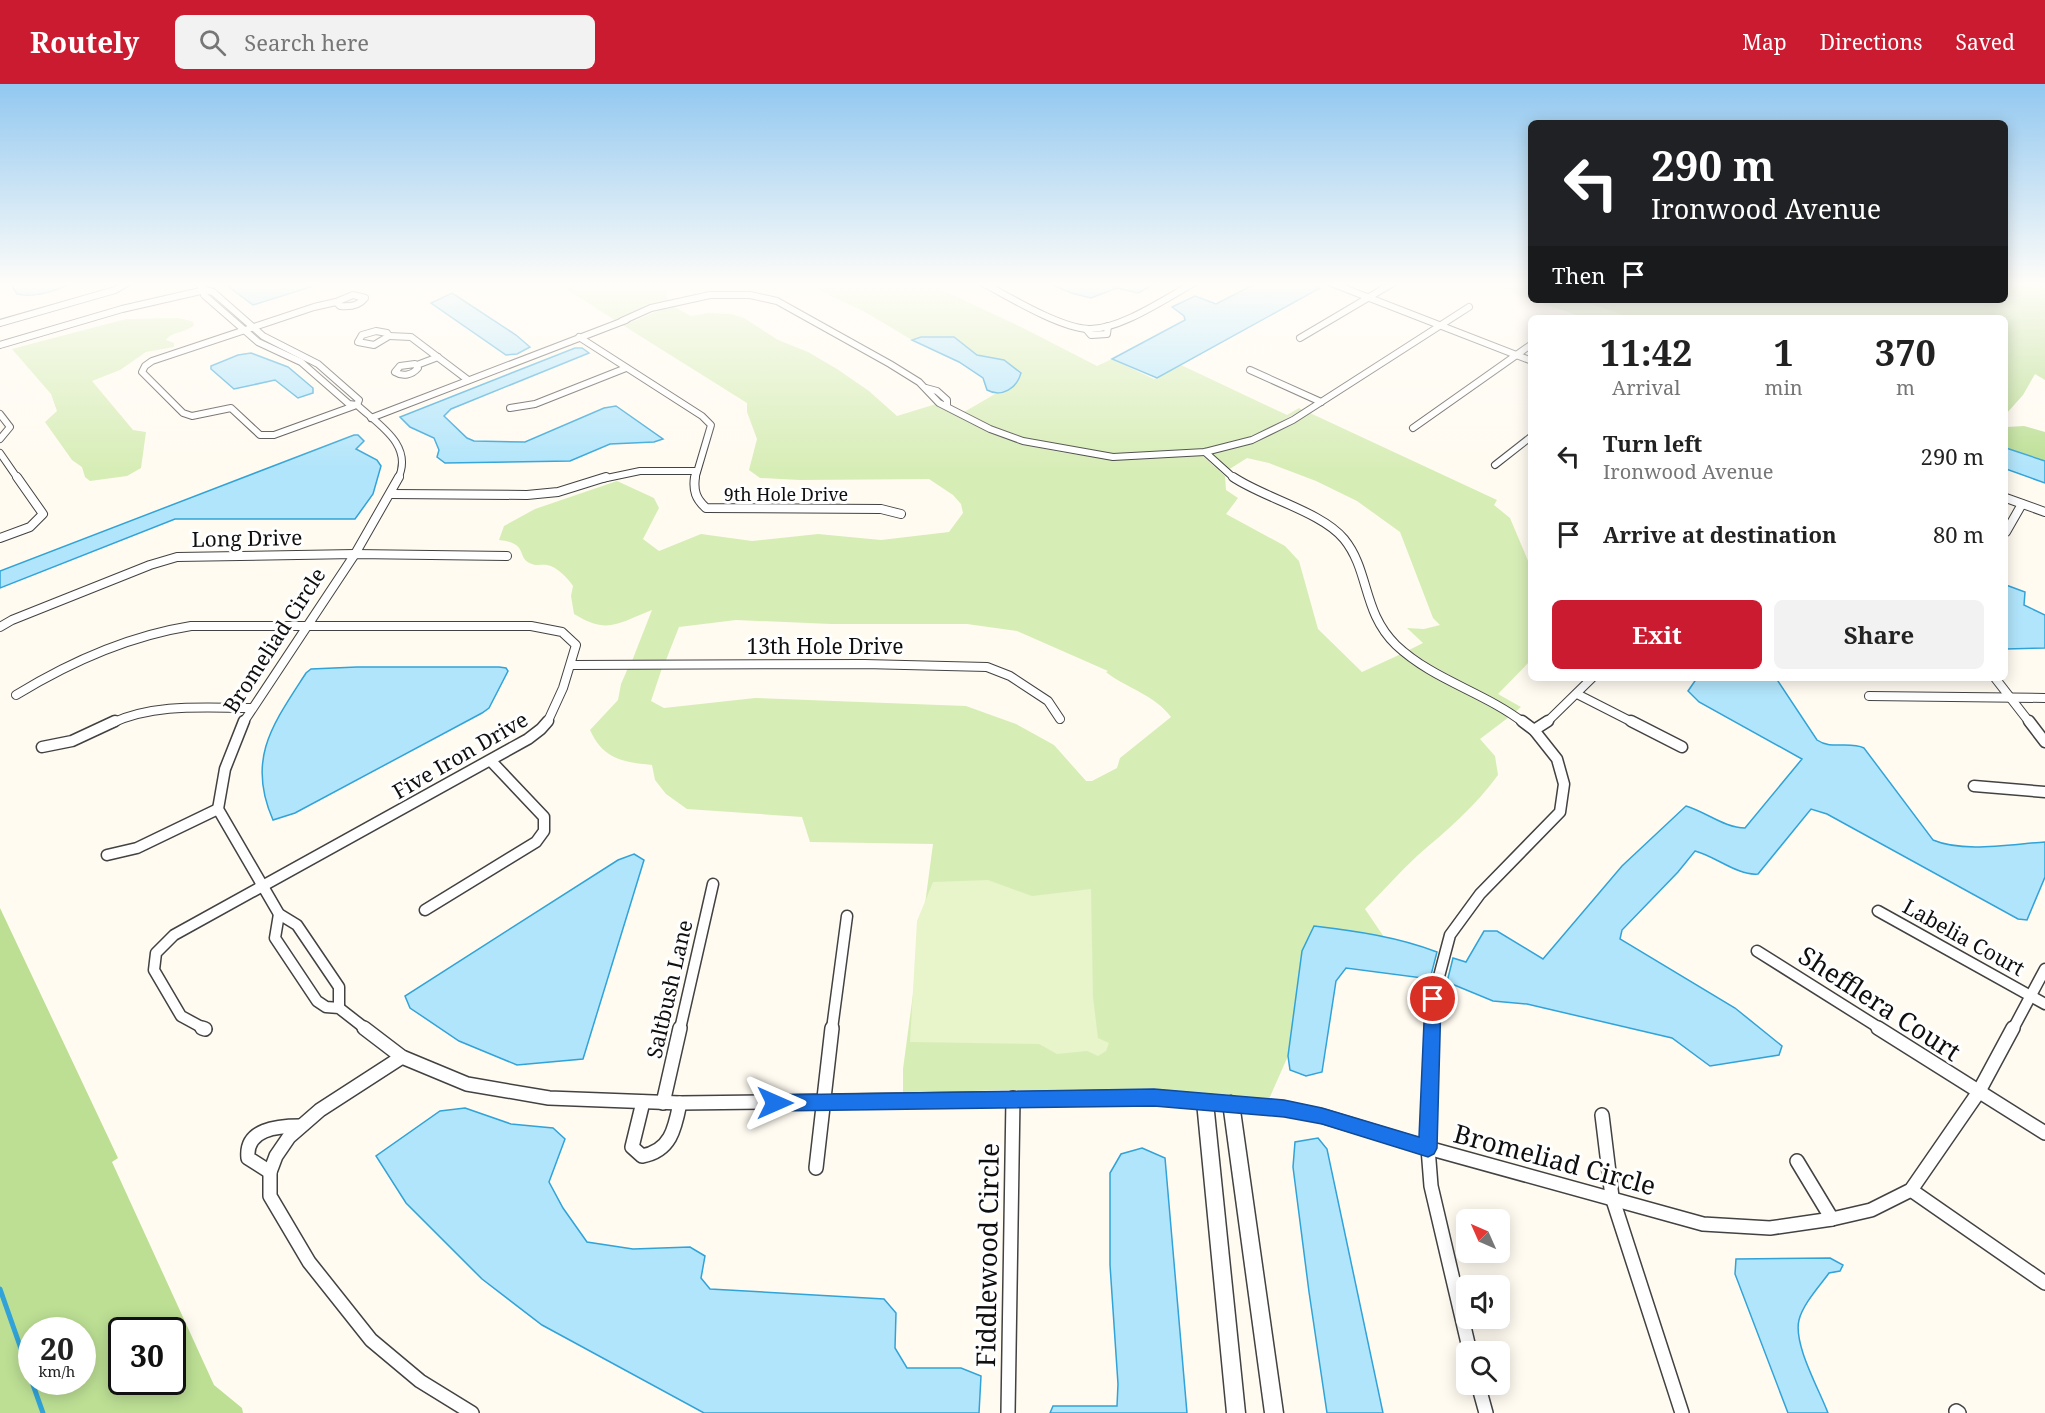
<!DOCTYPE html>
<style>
body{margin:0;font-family:"Noto Serif",serif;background:#f2f2f2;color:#222;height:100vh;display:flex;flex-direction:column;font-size:22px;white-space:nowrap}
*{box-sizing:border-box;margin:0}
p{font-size:20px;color:#767676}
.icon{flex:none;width:33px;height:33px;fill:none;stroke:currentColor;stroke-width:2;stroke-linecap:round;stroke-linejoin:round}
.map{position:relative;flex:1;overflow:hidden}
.drawer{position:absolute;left:1528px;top:231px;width:480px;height:366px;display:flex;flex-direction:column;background:#fff;border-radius:9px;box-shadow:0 3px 15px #0003}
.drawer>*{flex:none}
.top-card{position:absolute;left:1528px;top:36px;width:480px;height:183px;border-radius:9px;box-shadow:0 3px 15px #0003;background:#202124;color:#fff;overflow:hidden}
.needle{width:39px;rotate:315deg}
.buttons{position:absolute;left:1456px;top:1125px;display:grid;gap:12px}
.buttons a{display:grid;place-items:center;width:54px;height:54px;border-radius:9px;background:#fff;box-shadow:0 3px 15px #0003;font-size:30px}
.speed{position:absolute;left:18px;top:1233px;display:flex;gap:12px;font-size:30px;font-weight:700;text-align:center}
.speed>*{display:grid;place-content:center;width:78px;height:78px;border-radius:50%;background:#fff;box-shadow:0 3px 15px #0003;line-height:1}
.speed small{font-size:15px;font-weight:400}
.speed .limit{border:3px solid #111;border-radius:9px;background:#fff;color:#111}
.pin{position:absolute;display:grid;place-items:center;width:51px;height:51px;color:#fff;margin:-26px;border:3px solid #fff;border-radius:50%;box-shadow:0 2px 6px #0007}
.me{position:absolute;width:66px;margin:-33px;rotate:90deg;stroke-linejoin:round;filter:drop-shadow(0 0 4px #0008)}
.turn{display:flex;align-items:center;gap:21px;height:126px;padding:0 24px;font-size:27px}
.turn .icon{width:78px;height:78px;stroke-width:2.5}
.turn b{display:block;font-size:42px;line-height:51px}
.then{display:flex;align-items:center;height:57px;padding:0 24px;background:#0003;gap:12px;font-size:22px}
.eta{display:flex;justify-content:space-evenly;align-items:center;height:102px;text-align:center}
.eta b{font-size:36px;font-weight:700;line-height:42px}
.primary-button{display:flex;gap:12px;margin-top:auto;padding:12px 24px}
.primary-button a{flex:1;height:69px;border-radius:9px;background:#cb1b31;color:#fff;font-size:24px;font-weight:700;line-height:69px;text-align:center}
.primary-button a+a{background:#f2f2f2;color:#222}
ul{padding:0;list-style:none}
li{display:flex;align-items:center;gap:18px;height:78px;padding:0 24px}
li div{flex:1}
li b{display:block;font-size:22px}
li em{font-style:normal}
header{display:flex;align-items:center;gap:36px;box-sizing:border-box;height:84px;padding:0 30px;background:#cb1b31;color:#fff}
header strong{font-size:28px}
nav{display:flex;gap:33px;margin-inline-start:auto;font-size:21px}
.search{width:420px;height:54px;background:#f2f2f2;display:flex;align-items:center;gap:15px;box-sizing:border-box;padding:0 21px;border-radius:9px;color:#767676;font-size:22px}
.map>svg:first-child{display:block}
.green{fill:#d7edb6}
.forest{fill:#bcdf94;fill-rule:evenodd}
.pitch{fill:#e8f4c9}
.water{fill:#b1e5fb;stroke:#31a3d8;stroke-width:1.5}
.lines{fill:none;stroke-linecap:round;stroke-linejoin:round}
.stream{stroke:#31a3d8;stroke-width:5}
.minor-far3-casing{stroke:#424242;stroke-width:8}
.minor-far2-casing{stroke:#424242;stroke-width:10}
.minor-far1-casing{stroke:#424242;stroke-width:13}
.minor-casing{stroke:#424242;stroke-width:16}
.tertiary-casing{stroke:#424242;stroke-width:3}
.minor-far3{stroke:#fff;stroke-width:6}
.minor-far2{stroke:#fff;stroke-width:8}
.minor-far1{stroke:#fff;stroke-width:10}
.minor{stroke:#fff;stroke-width:13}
.tertiary{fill:#fff;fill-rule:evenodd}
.route{fill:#1a73e8;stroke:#114b97;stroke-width:1.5}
.labels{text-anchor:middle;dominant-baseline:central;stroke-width:6;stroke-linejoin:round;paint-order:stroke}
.far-street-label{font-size:18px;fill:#0f0f0f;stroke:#fff}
.street-label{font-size:21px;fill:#0f0f0f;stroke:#fff}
.near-street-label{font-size:26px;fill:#0f0f0f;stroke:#fff}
</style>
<header>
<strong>Routely</strong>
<div class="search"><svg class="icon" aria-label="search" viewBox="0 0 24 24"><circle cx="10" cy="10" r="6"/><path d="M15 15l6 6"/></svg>Search here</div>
<nav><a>Map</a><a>Directions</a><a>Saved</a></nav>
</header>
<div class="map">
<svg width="2045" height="1329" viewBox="0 0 2045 1329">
<rect width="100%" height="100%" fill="#fffbf1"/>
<g class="green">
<polygon points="557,199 669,199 666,212 669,217 633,228 616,237"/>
<polygon points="804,199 927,199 1021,243 1097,282 1112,275 1154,295 1181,281 1287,331 1299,324 1302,326 1249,354 1202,365 1168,369 1113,370 1025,354 993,343 964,328 995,310 1004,309 1021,289 1004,276 977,271 954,253 921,253 912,256 865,228"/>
<polygon points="1488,199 1531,199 1532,216"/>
<polygon points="1532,216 1579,216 1631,234 1586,234"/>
<path d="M671,221l20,11 17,-3 23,1 13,4 34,22 30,12 29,17 32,22 28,25 39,-12c18,6 34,20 53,28 68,27 141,30 213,23l23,21 1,14 12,8 -12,16 59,32 14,15 19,68 44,43 39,-18 42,27 66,36 -29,22 15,17 3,19c-23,32 -51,55 -81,81 -18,17 -35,36 -52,53l19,28 -19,-4 -63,18 -14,105 -19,43 -117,-9h-146l-103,3v-24l30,-225 -123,-2 -8,-25 -115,-8 -21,-15 -11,-14 -3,-15c-30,-3 -49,-6 -62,-35l28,-30 3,-16 7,-16h34l-11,33 13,7 91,-10 211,8 50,18 38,21 32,36h6l25,-13 3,-10 51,-41c-16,-22 -45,-29 -65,-45l2,-1 -91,-40 -50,-7h-136l-95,-4 -57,7 -13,33 -34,1 20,-51c-34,13 -44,25 -78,4l-3,-18 2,-10c-6,-9 -16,-19 -26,-21 -5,-1 -11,1 -15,-1 -17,-6 -2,-21 -33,-24l5,-14 31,-17 82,-28 37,17 5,10 -16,31 16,12 42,-17 51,7 66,-7 63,6 68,-8 14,-19 -2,-9 -8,-9 -24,-16 -129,1 -40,-2 -11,-8 8,-31 -10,-27v-9l-126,-79 16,-4z"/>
<path d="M177,234l15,3 2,4c-8,8 -22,6 -28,15l8,3v4l-28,5 -26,18 -28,11 41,49 13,2 -5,36 -14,8 -37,5 -5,-4 -3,-10 -10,-7 -27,-38 12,-11 -6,-17 -39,-45 114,-30z"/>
<polygon points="1310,329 1497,416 1494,421 1510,434 1531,484 1532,557 1529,558 1531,559 1531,576 1498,610 1521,623 1515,628 1428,579 1409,566 1423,559 1407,544 1424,545 1440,541 1433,534 1400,448 1357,417 1316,397 1269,379 1247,374 1228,386 1211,369 1256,358"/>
</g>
<g class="forest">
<polygon points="2006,199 2045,199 2045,296 2035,290 2023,311 2006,330 2006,234 1631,234 1579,216 2006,216"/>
<polygon points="2024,342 2045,348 2045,377 2006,364 2006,343"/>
<path d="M0,824l118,250 -6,4 102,223 28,23 1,5h-243zM82,1246v52h-50v-52zM172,1246v52h-50v-52z"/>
</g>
<polygon class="pitch" points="988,796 1032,812 1091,805 1093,913 1098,954 1109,959 1106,967 1098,972 1087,967 1057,970 1039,960 910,958 917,837 933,798"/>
<g class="water">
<path d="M10,199h59v1c-16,8 -34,14 -52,10z"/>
<polygon points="232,199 323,199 253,221 229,203"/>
<polygon points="1048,199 1157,199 1138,209 1117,204 1091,214 1071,209"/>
<polygon points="1257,199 1309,199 1320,204 1157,294 1112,275 1185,236 1184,232 1172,223 1195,212 1216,220"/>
<polygon points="452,209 516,251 530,263 517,270 506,271 431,219"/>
<path d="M921,253h33l23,18 27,5 17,13c-4,15 -19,25 -34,17l-4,-12 -24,-16 -47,-22z"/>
<polygon points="575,264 582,264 589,269 451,325 444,332 467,354 474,357 525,358 604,324 616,322 663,355 654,358 610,360 570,377 445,379 437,373 439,366 434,354 410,343 400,333"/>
<polygon points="251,269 288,283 313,304 313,309 298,314 275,296 234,305 211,285 211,282 238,271"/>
<polygon points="354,351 358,351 364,357 356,365 377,376 381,382 373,410 355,435 175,435 0,504 0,487"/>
<polygon points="2006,364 2045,377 2045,399 2006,385"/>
<polygon points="2006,501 2025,508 2024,521 2045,531 2045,564 2006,565"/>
<path d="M357,583h142l7,1 2,3 -19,37 -7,5 -187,100 -22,7c-27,-61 0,-96 33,-147l5,-4z"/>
<path d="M1697,594h79l41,62c14,10 32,1 47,8l69,92c30,13 79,4 112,2v35l-18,43 -9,-1 -191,-105 -16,-5 -53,65c-20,2 -43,-18 -63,-23l-17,21 -56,58 -2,9 115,69 47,38 -3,9 -69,11 -38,-28 -145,-34 -34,-3 -46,-19 6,-24 13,4 18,-31h13l46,28 79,-93 64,-60c20,6 39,22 59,22l57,-69 -103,-57 -11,-11z"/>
<polygon points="634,770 644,776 583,975 517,981 459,957 410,924 405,912 618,776"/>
<path d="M1314,842c42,5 84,11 123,26l-7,27 -84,-11 -10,13 -14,91 -16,4 -16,-6 -2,-14 14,-105z"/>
<polygon points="465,1024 511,1040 553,1044 565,1055 549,1098 563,1124 587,1158 633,1165 690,1163 705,1172 701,1194 710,1205 884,1215 896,1229 895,1264 907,1284 961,1284 981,1292 979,1329 704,1329 542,1241 482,1195 406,1119 376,1072 440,1027"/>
<polygon points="1318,1054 1327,1065 1383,1329 1327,1329 1309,1208 1293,1083 1295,1058"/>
<polygon points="1142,1064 1165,1074 1187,1329 1050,1329 1053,1322 1117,1322 1118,1300 1110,1181 1110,1089 1121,1070"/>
<path d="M1830,1174l13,7 -3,6 -11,2c-10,14 -26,31 -30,47 -6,24 20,69 29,93h-40l-53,-139 1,-15z"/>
</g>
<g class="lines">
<g class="stream">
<polyline points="0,1205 32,1296"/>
<polyline points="32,1298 43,1329"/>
</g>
<g class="minor-far3-casing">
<g id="minor-far3">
<path d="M198,199l7,7 -1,5 54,47 43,20 48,42 8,1c22,20 57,40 41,74"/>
<path d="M983,199c26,14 77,45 106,46 31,1 77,-31 105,-46"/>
<polyline points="1331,199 1532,277"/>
<path d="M353,211l12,3c-6,8 -15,9 -25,8l-4,-4z"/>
<polyline points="336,218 314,223 152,277 145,282 142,288 183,329 192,332 231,324 260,351 274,351 354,322"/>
<polyline points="622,237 651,224 710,211 750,211 777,217 890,280 919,298 939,319 990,345 1023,357 1113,373 1205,368 1252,356 1293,336 1469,223"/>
<polyline points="0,239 115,206 127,199"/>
<polyline points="1086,245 1091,251 1107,250 1108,242"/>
<polygon points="376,247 387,249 389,252 374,261 358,258 362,251"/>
<polyline points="389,252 411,253 468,296"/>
<polyline points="579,253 702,332 711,341 695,395"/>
<polyline points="1300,254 1393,199"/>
<polyline points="0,261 122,225 205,206 213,208 263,252 318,280 359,316 357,321"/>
<path d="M415,280l3,4c-6,7 -15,9 -23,4l5,-6z"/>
<polyline points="417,281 438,273"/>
<polyline points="1250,286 1321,318"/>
<polyline points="926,304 937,307 947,316 947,321"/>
<polyline points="510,324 535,320 626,284"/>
<polyline points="0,330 10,343 0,355"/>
<polyline points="371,334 626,236"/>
<polyline points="1413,344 1532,260"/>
<polyline points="1205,368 1235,395"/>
<polyline points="0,369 18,395"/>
<polyline points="1495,381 1532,352"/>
<polyline points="602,395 640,387 697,387"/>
</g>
</g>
<g class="minor-far2-casing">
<g id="minor-far2">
<path d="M695,393c-2,14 1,22 11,31l175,1 20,5"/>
<path d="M1233,393c31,21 89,35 111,62 26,32 18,73 52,106 37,35 88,47 128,78"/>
<polyline points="391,410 527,411 558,408 606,393"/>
<polyline points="2006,414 2045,428"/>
<polyline points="2006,448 2022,420"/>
<polyline points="0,454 30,443 43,430 17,393"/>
<polyline points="0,543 12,536 150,481 177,473 355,470 507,472"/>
<polyline points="572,581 864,580 987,583 1010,592 1048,617 1060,635"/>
<polyline points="1995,594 2030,639"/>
<polyline points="1577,610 1634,639"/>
<path d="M16,611c54,-33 112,-59 175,-69h340l31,6 14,13 -13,43 -16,35"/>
<polyline points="1869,612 2045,614"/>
<path d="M112,639c44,-20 93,-15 140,-15"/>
<polyline points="243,639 355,470 399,393"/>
<polyline points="1546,639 1592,594"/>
</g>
</g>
<g class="minor-far1-casing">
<g id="minor-far1">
<polyline points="244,637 225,685 218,725 279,830 297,841 339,903 339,924"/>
<polyline points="1631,637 1682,663"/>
<polyline points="2029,637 2045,658"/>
<polyline points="1534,646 1548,637"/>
<polyline points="42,663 72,657 115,637"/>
<polyline points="1974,702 2045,708"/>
<polyline points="107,771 137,764 218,725"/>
<polyline points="425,826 536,758 544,747 544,733 491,677"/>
<polyline points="1878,827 2045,920"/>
<polyline points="279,830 275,854 317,917 326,923 339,924 366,945"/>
<polyline points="1757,867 1881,945"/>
<polyline points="205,945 181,932 154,886 156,869 174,851 528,655 541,645 548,637"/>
<polyline points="680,945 713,800"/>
<polyline points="832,945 847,832"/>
<polyline points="1432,945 1433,915 1450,851 1480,810 1560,728 1564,700 1557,675 1534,646 1522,637"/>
<polyline points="2013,945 2045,885"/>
</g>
</g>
<g class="minor-casing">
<g id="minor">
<polyline points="202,944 205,945"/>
<polyline points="364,944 402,973 467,1000 549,1014 680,1019 1154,1013 1284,1024 1322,1032 1428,1064 1703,1140 1770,1144 1832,1135 1871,1126 1911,1106 1978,1009 2013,944"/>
<polyline points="1432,944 1428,1064 1431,1102 1470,1268"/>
<polyline points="1878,944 2045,1049"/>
<polyline points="402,973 320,1026 289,1053 276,1072 270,1088 270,1112 309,1178 371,1256 420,1297 472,1329"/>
<path d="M643,1018l-11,45 10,9c29,-5 33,-28 38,-53"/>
<polyline points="663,1019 680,944"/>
<polyline points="1602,1031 1612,1113 1682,1329"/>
<polyline points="1797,1077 1832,1135"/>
<polyline points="816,1084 832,944"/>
<path d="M270,1088l-22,-14c-3,-29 29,-32 52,-32"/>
<polyline points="1911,1106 2045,1199"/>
<polyline points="1478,1300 1486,1329"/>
<polyline points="1956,1327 1959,1329"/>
<polyline points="1008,1329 1013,1014"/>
</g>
</g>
<g class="tertiary-casing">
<g id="tertiary">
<polygon points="1205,1011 1210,1013 1213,1018 1245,1329 1227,1329 1197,1018 1200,1013"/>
<polygon points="1231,1012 1236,1014 1239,1019 1283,1329 1265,1329 1223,1019 1226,1014"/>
</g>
</g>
<use href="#minor-far3" class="minor-far3"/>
<use href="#minor-far2" class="minor-far2"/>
<use href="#minor-far1" class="minor-far1"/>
<use href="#minor" class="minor"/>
<use href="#tertiary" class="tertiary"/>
</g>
<linearGradient id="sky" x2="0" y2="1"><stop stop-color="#92c8f0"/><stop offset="0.52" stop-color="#fffdf9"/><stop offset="1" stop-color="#fffdf9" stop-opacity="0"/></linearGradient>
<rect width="2045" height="385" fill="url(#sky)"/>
<polygon class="route" points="1433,908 1439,910 1441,915 1437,1064 1434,1070 1428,1073 1322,1040 1284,1033 1154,1022 775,1027 769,1025 766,1019 769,1013 775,1011 1154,1005 1284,1016 1322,1024 1419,1053 1425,915 1427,910"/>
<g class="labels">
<g class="far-street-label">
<text x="786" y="410">9th Hole Drive</text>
</g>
<g class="street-label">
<text transform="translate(247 454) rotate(-1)">Long Drive</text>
<text transform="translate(274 556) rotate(-57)">Bromeliad Circle</text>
<text x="825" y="562">13th Hole Drive</text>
<text transform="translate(460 671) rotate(-30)">Five Iron Drive</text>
<text transform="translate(1964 853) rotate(29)">Labelia Court</text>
<text transform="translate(669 905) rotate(-77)">Saltbush Lane</text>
</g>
<g class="near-street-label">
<text transform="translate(1880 919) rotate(33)">Shefflera Court</text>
<text transform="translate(1555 1075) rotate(15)">Bromeliad Circle</text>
<text transform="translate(987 1171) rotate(-89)">Fiddlewood Circle</text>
</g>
</g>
</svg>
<div class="buttons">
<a><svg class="needle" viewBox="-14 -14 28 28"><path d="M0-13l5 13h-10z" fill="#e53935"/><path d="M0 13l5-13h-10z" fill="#767676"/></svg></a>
<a><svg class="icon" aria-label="sound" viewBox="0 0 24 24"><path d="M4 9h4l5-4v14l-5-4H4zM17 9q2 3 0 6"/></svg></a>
<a><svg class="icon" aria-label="search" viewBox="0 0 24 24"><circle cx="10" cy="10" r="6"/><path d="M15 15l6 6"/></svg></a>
</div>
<div class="speed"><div>20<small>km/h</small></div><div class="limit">30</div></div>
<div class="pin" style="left:1433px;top:915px;background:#d93025"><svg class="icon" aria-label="arrive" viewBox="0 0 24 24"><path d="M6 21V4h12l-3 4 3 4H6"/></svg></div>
<svg class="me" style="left:775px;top:1019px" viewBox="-20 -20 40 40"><path d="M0-17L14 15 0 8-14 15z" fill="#1a73e8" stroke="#fff" stroke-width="4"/></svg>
<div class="top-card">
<div class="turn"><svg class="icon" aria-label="left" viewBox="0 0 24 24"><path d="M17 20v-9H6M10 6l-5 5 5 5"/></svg><div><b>290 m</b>Ironwood Avenue</div></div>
<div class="then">Then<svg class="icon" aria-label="arrive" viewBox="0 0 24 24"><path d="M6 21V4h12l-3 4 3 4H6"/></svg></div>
</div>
<section class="drawer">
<div class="eta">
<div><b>11:42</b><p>Arrival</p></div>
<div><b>1</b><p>min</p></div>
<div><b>370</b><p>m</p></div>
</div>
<ul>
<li><svg class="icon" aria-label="left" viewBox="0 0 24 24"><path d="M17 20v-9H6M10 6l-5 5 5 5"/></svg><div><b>Turn left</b><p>Ironwood Avenue</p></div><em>290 m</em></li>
<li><svg class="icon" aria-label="arrive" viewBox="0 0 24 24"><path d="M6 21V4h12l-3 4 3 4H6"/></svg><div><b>Arrive at destination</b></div><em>80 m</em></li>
</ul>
<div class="primary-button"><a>Exit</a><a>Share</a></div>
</section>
</div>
